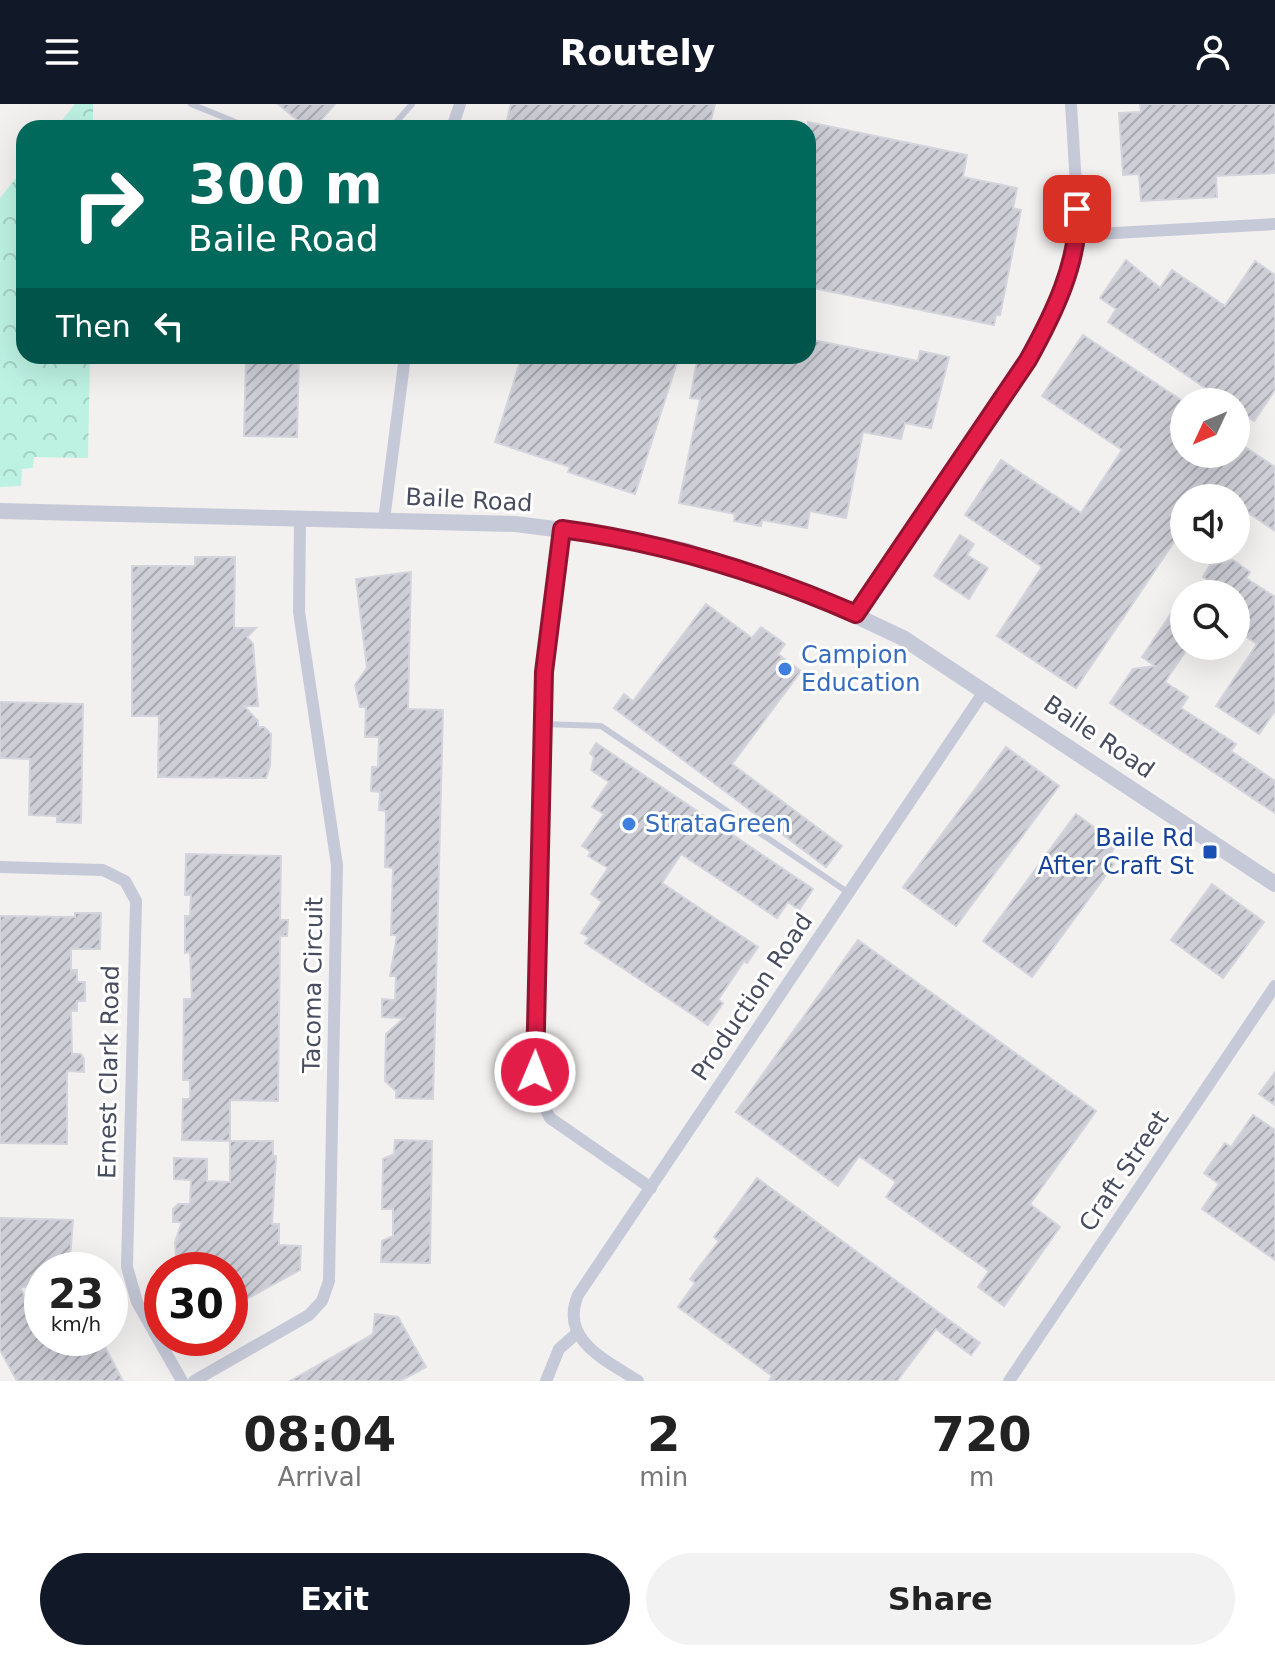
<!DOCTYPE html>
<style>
body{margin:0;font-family:"DejaVu Sans",sans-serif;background:#f2f2f2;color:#222;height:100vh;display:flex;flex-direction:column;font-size:30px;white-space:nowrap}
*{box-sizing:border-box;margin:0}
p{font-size:26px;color:#767676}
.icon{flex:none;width:44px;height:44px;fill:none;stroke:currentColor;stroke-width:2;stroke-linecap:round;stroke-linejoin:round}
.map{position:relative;height:1277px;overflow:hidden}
.details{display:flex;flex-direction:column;background:#fff;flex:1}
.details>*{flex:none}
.hud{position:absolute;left:16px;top:16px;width:800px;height:244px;border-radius:24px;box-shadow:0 8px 32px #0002;background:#00695c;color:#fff;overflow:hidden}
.needle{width:52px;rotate:226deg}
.fabs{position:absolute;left:1170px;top:284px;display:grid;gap:16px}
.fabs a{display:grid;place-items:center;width:80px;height:80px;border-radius:50%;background:#fff;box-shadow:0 8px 32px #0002;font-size:40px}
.speed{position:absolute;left:24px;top:1148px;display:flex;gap:16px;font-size:40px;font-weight:700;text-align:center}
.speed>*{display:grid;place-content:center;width:104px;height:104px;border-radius:50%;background:#fff;box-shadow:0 8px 32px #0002;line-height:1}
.speed small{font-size:20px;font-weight:400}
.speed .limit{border:12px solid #d22;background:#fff;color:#111}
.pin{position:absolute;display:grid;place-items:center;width:68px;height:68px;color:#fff;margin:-34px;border-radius:16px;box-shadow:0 4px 12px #0006}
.me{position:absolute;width:88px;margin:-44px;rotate:1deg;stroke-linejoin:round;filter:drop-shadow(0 0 6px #0008)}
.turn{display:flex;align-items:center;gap:28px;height:168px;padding:0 40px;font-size:36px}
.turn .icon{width:104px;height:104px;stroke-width:2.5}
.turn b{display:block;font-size:56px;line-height:68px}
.then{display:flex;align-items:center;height:76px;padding:0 40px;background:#0003;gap:16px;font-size:30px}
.eta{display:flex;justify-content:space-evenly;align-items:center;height:136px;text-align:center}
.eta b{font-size:48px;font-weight:800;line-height:56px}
.button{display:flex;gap:16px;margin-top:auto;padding:16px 40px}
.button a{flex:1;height:92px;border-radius:48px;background:#111827;color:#fff;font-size:32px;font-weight:800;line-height:92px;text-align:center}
.button a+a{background:#f2f2f2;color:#222}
header{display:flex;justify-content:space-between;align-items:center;height:104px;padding:0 40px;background:#111827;color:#fff;font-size:36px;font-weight:800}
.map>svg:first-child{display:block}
.forest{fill:url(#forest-crowns)}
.building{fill:url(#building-hatch);stroke:#d4d4dc;stroke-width:2}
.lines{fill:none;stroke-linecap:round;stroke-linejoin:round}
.service{stroke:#c6cad8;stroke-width:6}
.minor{stroke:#c6cad8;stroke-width:12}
.tertiary{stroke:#c6cad8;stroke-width:16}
.route-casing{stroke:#92132f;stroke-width:20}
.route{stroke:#e11d48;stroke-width:14}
.shop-dot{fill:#3f7fe0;stroke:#fff;stroke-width:3}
.transit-dot{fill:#1a4fb4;stroke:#fff;stroke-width:3}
.labels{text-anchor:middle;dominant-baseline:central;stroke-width:6;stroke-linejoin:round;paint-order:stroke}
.street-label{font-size:24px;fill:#474c5f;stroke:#fff}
.shop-label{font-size:24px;fill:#366cbe;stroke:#fff;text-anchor:start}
.transit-label{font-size:24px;fill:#164399;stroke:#fff;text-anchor:end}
</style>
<header><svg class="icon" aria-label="menu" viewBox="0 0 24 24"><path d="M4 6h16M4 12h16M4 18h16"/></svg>Routely<svg class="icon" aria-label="person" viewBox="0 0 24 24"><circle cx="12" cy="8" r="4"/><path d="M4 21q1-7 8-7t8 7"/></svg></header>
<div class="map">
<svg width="1275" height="1277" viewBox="0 0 1275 1277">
<defs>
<pattern id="forest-crowns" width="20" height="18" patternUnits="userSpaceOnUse" patternTransform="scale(2)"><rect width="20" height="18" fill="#bdf2e3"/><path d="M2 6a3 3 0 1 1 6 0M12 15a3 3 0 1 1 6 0" fill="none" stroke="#a4d1c5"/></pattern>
<pattern id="building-hatch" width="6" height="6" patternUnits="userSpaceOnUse" patternTransform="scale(2)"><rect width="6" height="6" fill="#cdced6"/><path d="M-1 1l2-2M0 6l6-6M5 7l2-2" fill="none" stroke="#a8a9b1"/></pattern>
</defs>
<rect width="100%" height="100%" fill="#f3f1f0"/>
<g class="forest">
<polygon points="75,0 93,0 93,24 56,24"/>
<polygon points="24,64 24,252 90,252 88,354 34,353 33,364 22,365 21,382 0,383 0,94"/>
</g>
<g class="building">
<polygon points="278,0 335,0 314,24 307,24"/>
<polygon points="511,0 715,0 709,24 505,24"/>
<polygon points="1140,0 1275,0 1275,69 1216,72 1217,93 1141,97 1139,70 1123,71 1119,9 1141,8"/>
<polygon points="808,18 967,51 963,73 1017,84 1013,104 1021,106 1000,211 996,211 994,221 808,183"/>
<polygon points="1126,156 1160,184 1172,166 1225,202 1255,157 1275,171 1275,286 1254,317 1236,305 1236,298 1226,298 1108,218 1116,205 1100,194"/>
<polygon points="1083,231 1184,298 1184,350 1236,350 1236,337 1275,363 1275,427 1236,400 1236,394 1227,394 1210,383 1203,394 1184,394 1184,423 1076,584 997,532 1042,463 965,411 1001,356 1081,409 1122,346 1042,292"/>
<polygon points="808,235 918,257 920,247 949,253 931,324 905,319 901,335 863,328 846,414 810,407 807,424 762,416 761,422 734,417 735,410 679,399 700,295 690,294 698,252 808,252"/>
<polygon points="246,252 299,252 297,333 244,332"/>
<polygon points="522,252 679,252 635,390 568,368 570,363 495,338"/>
<polygon points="960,431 974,440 967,451 988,464 969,495 934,472"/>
<polygon points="195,453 235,453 234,524 256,524 247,533 253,540 258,602 244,602 258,617 258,623 264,623 271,630 270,662 266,674 158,673 159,612 132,612 132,462 195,462"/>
<polygon points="1233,456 1250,468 1246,474 1275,493 1275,607 1259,630 1216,602 1257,540 1236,526 1236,490 1229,490 1203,473 1210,461"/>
<polygon points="411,468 408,605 443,606 433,995 396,994 396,987 385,977 386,930 404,914 382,913 382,895 395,896 396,872 390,872 397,831 391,831 393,764 385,763 386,707 379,706 380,688 371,687 372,663 378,663 379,633 365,633 366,603 360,603 355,581 367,564 356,475"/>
<polygon points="1184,490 1184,542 1189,542 1165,578 1188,593 1181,604 1236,640 1231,647 1275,677 1275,709 1110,599 1133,565 1155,562 1142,553"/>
<polygon points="706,500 752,534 761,523 785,540 778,550 801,567 732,660 842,742 826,763 614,604 624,590 633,597"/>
<polygon points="0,598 83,600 81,719 57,718 57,712 29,711 30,655 0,654"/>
<polygon points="596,639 813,785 799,806 788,798 777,814 681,750 662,779 758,843 747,859 744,857 718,896 723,899 708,921 585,839 589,834 581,829 602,798 591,790 608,764 588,752 591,748 582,742 604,710 592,703 609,678 591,666 594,653 590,649"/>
<polygon points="1006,643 1059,682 956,822 903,783"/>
<polygon points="1076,710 1117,740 1107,755 1114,760 1032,873 983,837"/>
<polygon points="186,750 281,752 280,816 288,816 287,832 280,832 278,997 230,996 230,1037 182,1036 183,995 190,995 190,976 183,976 184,895 192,895 190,848 185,849 185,812 190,812 191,791 185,791"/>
<polygon points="1212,780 1264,818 1223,874 1171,836"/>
<polygon points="75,809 101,809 100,845 71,845 71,866 77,866 77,878 85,878 85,897 77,897 77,907 71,907 72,950 81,950 84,955 84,968 67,967 67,1040 0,1039 0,812 75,813"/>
<polygon points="858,836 1096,1007 1030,1100 1060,1123 1004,1202 978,1183 989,1167 886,1093 896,1078 859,1052 838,1082 736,1008"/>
<polygon points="1275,968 1275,1001 1259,990"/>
<polygon points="1253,1011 1275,1026 1275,1156 1202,1105 1219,1080 1204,1069 1225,1039 1231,1043"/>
<polygon points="395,1036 432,1037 430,1159 381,1158 382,1137 393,1132 393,1105 382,1105 383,1055 394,1050"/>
<polygon points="230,1037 273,1037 273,1052 276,1052 272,1120 279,1120 279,1141 301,1142 300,1166 230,1204 230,1166 177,1166 175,1138 182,1118 173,1118 173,1105 178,1100 190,1100 191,1076 174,1075 174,1054 207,1055 207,1077 230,1078"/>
<polygon points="757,1074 980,1239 971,1251 936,1225 897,1277 769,1277 772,1272 678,1203 695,1179 690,1175 719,1137 714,1133"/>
<polygon points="0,1114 73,1116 69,1166 42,1166 42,1179 20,1184 31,1203 42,1197 42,1234 100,1234 123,1277 17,1277 0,1246"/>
<polygon points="375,1210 398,1213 426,1263 400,1277 290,1277 373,1230"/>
</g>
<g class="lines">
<g class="service">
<polyline points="191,0 250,24"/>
<polyline points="391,24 412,0"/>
<polyline points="543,620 601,622 849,789"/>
</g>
<g class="minor">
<polyline points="452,24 460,0"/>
<polyline points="1079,131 1275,120"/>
<polyline points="384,416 405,252"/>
<polyline points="562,425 544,568 535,968 538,989 550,1014 651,1084"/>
<polyline points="856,510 1028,256 1052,213 1079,131 1071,0"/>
<polyline points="0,763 103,766 125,777 136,797 127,1163 137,1198 182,1277"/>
<polyline points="194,1277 309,1211 322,1197 329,1177 337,761 299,508 300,415"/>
<polyline points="546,1277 559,1245 577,1229"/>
<path d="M638,1277c-32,-21 -79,-41 -60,-86l407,-605"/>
<polyline points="1009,1277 1275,882"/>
</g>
<polyline class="tertiary" points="0,407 515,420 627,434 687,447 801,486 903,534 1275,780"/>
</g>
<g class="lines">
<g class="route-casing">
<path id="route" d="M535,968l9,-400 18,-143c104,14 198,43 294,85l172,-254c25,-45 52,-99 49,-151"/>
</g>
<use href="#route" class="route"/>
</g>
<g class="shop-dot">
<circle cx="785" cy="565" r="8"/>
<circle cx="629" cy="720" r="8"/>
</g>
<rect class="transit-dot" x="1202" y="740" width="16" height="16" rx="4"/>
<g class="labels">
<g class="street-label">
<text transform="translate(469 396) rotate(3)">Baile Road</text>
<text transform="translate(1099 633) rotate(34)">Baile Road</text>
<text transform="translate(313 881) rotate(-89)">Tacoma Circuit</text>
<text transform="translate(752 893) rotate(-56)">Production Road</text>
<text transform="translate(109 968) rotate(-89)">Ernest Clark Road</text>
<text transform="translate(1124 1067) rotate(-56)">Craft Street</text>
</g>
<g class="shop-label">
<text x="801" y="551">Campion<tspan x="801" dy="28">Education</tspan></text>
<text x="645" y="720">StrataGreen</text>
</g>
<g class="transit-label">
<text x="1194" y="734">Baile Rd<tspan x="1194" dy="28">After Craft St</tspan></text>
</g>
</g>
</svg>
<div class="fabs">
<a><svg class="needle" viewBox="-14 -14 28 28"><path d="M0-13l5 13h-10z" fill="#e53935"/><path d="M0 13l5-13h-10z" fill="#767676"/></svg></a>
<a><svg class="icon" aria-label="sound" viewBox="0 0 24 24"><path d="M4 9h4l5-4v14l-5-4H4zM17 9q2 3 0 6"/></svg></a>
<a><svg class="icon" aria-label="search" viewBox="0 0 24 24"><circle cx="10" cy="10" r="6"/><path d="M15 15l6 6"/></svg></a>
</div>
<div class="speed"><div>23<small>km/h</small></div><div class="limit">30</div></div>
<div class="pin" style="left:1077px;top:105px;background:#d93025"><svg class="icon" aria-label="arrive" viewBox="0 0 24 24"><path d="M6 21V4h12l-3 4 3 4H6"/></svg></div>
<svg class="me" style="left:535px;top:968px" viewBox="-20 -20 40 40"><circle r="17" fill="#e11d48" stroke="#fff" stroke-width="3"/><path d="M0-11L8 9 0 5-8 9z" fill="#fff"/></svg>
<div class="hud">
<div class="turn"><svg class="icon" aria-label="right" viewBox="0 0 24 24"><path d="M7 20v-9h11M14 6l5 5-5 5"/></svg><div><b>300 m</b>Baile Road</div></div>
<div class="then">Then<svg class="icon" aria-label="left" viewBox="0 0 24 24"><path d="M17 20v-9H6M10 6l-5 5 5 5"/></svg></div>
</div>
</div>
<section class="details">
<div class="eta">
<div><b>08:04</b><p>Arrival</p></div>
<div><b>2</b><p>min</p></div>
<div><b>720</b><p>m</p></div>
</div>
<div class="button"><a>Exit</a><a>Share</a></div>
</section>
